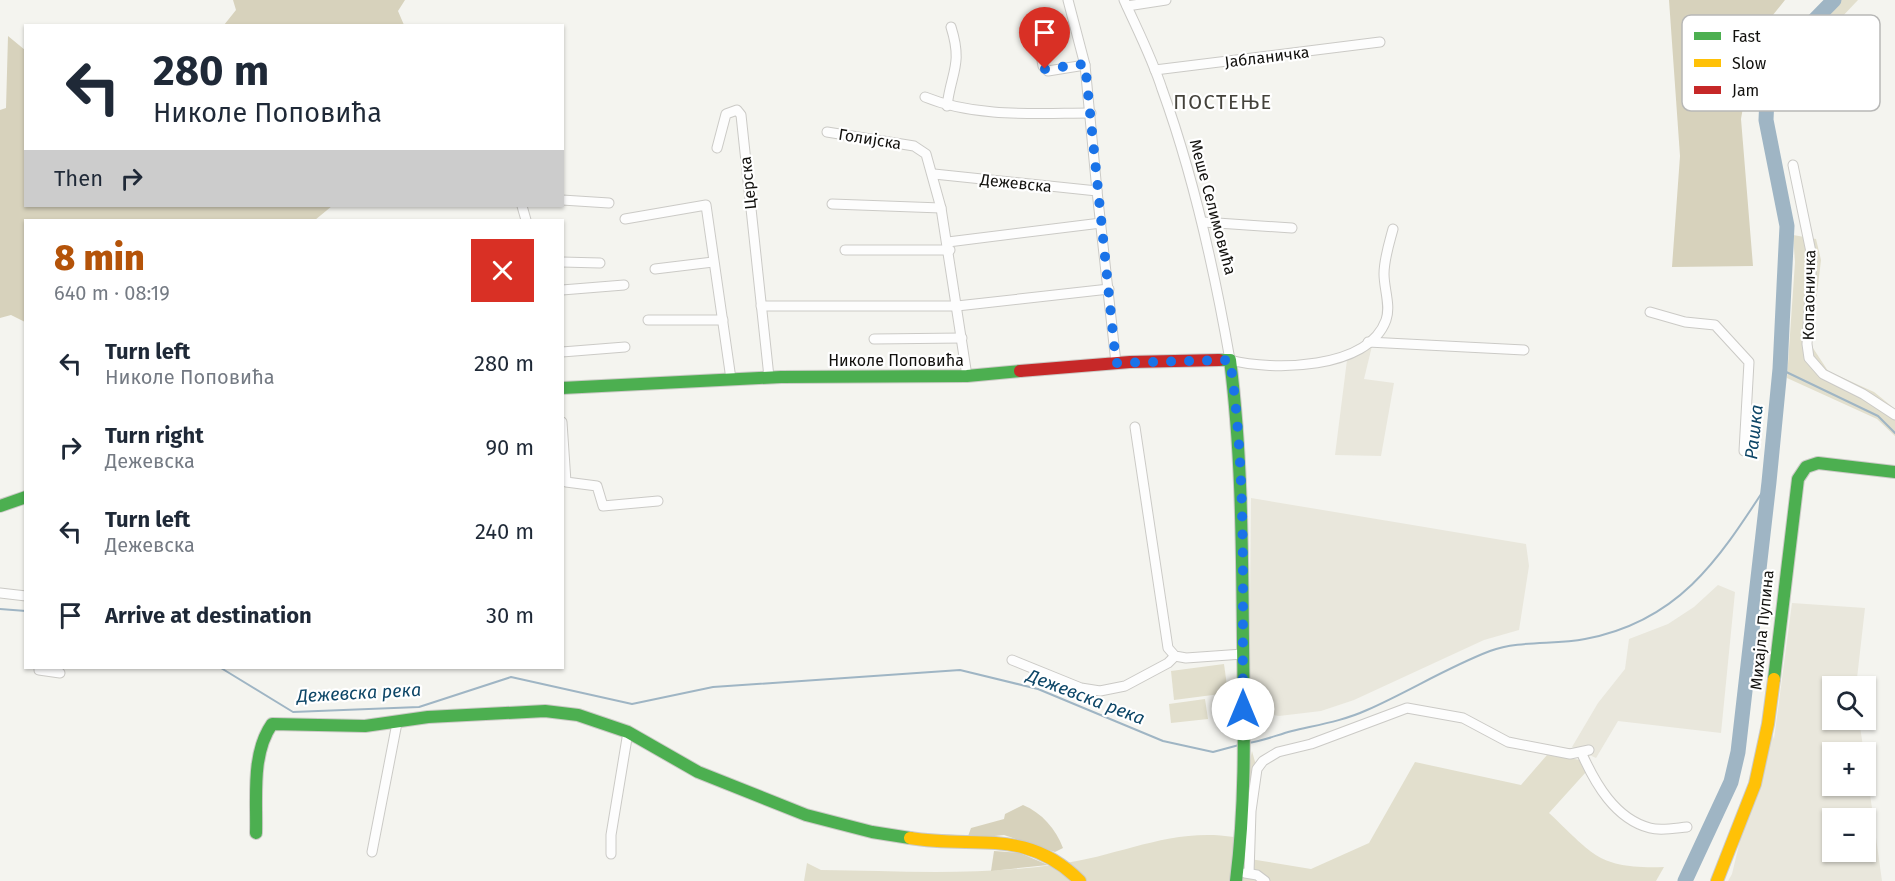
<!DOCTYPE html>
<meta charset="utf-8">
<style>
body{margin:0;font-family:"Fira Sans",sans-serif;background:#f2f2f3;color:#1f2937;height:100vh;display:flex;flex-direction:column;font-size:22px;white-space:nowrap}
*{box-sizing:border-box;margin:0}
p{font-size:20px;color:#747a83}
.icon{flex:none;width:33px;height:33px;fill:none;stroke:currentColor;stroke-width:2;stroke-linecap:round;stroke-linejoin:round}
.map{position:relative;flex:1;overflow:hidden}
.panel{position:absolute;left:24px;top:219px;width:540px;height:450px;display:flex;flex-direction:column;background:#fff;border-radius:0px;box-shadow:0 2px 4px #0004}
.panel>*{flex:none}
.banner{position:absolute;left:24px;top:24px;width:540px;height:183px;border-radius:0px;box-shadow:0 2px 4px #0004;background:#fff;color:#1f2937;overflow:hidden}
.controls{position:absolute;left:1822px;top:676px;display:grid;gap:12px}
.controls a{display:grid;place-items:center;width:54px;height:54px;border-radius:0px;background:#fff;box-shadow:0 2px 4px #0004;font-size:30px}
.pin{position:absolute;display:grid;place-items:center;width:51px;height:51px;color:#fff;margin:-62px -26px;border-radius:50% 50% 50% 0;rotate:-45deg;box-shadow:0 0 6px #0007}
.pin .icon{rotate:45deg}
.me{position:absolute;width:66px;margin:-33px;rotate:0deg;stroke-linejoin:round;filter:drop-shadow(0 0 4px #0008)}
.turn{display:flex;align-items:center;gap:21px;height:126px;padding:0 30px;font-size:27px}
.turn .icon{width:78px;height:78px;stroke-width:2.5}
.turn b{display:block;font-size:42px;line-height:51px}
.then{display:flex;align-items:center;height:57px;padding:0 30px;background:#0003;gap:12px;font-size:22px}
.round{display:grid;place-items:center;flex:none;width:63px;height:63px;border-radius:0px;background:#f2f2f3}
.head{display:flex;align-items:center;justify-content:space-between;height:102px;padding:0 30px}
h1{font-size:36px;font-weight:800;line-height:45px;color:#b45309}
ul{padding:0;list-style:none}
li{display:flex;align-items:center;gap:18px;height:84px;padding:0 30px}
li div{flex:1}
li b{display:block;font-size:22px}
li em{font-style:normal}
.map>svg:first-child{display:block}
.built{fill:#e9e7dc;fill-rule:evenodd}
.green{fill:#e2dfcd}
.forest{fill:#d7d2bc}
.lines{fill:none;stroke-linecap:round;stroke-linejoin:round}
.stream{stroke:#9fb5c4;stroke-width:2}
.river{stroke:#9fb5c4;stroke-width:15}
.street-casing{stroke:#cbcac6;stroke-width:11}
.fast-casing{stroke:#cbcac6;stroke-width:14}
.slow-casing{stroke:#cbcac6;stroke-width:14}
.jam-casing{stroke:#cbcac6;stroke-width:14}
.street{stroke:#fdfdfd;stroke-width:9}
.fast{stroke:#4caf50;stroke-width:12}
.slow{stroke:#ffc107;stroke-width:12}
.jam{stroke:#c62828;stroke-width:12}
.route{stroke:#1a73e8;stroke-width:10;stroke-dasharray:0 18}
.labels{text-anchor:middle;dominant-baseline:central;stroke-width:4.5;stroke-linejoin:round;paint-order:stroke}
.street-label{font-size:16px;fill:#12110e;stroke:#fff}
.water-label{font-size:18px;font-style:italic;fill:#0d4667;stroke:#fff}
.quarter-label{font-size:20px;letter-spacing:1.5px;fill:#44423b;stroke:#fff}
.key{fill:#fff;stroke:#b8b8b7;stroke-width:1.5}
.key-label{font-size:16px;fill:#12110e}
</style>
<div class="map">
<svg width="1895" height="881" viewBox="0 0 1895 881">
<rect width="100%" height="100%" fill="#f4f4ef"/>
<g class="built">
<polygon points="1372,346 1364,379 1394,383 1381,456 1335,455 1347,360"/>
<polygon points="1251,498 1526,544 1529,566 1519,630 1484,640 1354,700 1321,711 1279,716 1249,711"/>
<polygon points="1718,585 1735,592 1721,733 1618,721 1596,758 1572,747 1598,703 1625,669 1629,639 1668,624 1694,607"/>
<path d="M1792,603l73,5 -9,79h-23v33h26l5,33h-31v33h33v-21l16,116h-154l4,-7 36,-150 6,15zM1833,819h33v33h-33z"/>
</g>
<g class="green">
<polygon points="1834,0 1858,0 1801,60 1791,44"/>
<polygon points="1793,235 1816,239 1821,260 1811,345 1828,371 1874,392 1895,409 1895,436 1877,419 1787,378 1795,262"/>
<polygon points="1224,664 1228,693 1174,700 1171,671"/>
<polygon points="1205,699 1208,719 1171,723 1169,704"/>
<path d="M1252,751l5,18 -7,90 61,10 58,-26 46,-81 106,23 26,-30 34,5 5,12 -37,41c45,42 49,56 115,54l-8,14h-852l3,-18 14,7c79,1 160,6 238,-6 61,-8 112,-37 175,-27z"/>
</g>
<g class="forest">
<polygon points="233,0 405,0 398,11 404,25 224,25 236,10"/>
<polygon points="1669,0 1785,0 1755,37 1741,119 1753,266 1672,267 1680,156"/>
<polygon points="8,36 25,50 26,206 332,206 315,220 26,220 25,322 11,315 0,318 0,110 6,108"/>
<path d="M1023,805c19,8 33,24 40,43l-8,4 -51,-17 -37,4 4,-11 33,-9 1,-5z"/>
<polygon points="994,851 1020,853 1048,865 991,871"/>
</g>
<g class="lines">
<g class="stream">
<polyline points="1780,369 1878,416 1895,433"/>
<polyline points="0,609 26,611"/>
<polyline points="221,668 293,712 419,707 511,677 632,704 713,687 960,670 1038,689 1163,741 1213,752 1239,745"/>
<path d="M1248,743c15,-2 29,-8 44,-12 25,-6 51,-10 75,-21 41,-18 81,-43 123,-59 30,-11 64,-6 95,-12 96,-18 135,-82 184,-157"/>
</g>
<polyline class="river" points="1685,881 1731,782 1738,752 1769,482 1780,369 1784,286 1787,226 1766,120 1767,97 1773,75 1791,44 1834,0"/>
<g class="street-casing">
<g id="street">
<polyline points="1068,0 1085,65 1097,191"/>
<path d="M1124,0c13,29 28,58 38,89 32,88 52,179 68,271 42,11 138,10 156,-40 5,-14 -2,-31 -2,-46 0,-15 5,-30 9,-45"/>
<polyline points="1127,6 1166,0"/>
<polyline points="1039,44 1043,66 1048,71 1085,65"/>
<polyline points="1155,70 1380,42"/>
<path d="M925,97c51,21 112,16 166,16"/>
<path d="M947,106c4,-34 16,-41 4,-79"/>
<polyline points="827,132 914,146 926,154 941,208 967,376"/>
<polyline points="717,148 726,114 737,110 741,115 769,377"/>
<polyline points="1793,165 1812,257 1807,344 1809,358 1823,374 1863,394 1895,415"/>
<polyline points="934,174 1097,191 1116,363"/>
<polyline points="562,200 609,203"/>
<polyline points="832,204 941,208"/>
<polyline points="522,206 526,220"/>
<polyline points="625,219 706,205 731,379"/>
<polyline points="1203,222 1292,228"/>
<polyline points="948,242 1101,223"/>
<polyline points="845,250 950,250"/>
<polyline points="562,262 600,263"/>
<polyline points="655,269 713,262"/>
<polyline points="562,290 624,285"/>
<polyline points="761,306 957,306 1109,289"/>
<polyline points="1650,312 1685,322 1715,325 1749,362 1744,451"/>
<polyline points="648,320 723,320"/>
<polyline points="874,339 962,338"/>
<polyline points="1368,342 1524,350"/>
<polyline points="562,352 625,347"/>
<polyline points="562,422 566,482 597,486 603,506 658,501"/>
<polyline points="1135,427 1168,648 1175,656 1186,658 1243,654"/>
<polyline points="0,593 26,596"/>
<polyline points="1012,660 1081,688 1100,691 1125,686 1168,663 1175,656"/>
<polyline points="39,668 39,670 60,673"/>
<path d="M1582,754c13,29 33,65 68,74 11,3 26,0 37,-1"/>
<polyline points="372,852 397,723"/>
<polyline points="611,854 611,835 628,732"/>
<polyline points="1245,873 1257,875 1265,881"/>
<polyline points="1249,873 1251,811 1257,769 1263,761 1278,752 1311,744 1407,708 1463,718 1508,742 1570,754 1589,750"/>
</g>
</g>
<g class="fast-casing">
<g id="fast">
<path d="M1219,360h11c12,94 12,188 13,283 1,80 3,159 -7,238"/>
<polyline points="562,388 781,377 967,376 1020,371"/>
<polyline points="0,506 26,497"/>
<polyline points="1774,679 1798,479 1806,467 1818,463 1895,472"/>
<path d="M256,833c1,-35 -5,-79 16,-109l93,2 63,-9 117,-6 33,4 50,17 70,40 108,43 66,17 38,6"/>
</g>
</g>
<g class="slow-casing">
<g id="slow">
<path d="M910,838c66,11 116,-11 170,43"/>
<polyline points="1717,881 1755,784 1768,724 1774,679"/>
</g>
</g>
<g class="jam-casing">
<polyline id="jam" points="1020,371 1130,362 1219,360"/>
</g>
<use href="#street" class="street"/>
<use href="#fast" class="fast"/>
<use href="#slow" class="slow"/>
<use href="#jam" class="jam"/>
</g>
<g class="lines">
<path class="route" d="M1045,69l40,-5 31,299 114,-3c17,116 12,232 13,349"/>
</g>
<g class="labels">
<g class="street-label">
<text transform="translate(1267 57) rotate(-7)">Јабланичка</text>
<text transform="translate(870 139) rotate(9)">Голијска</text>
<text transform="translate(748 183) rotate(-96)">Церска</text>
<text transform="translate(1016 183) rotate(6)">Дежевска</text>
<text transform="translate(1213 207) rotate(75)">Меше Селимовића</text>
<text transform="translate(1809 295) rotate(-89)">Копаоничка</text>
<text x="896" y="360">Николе Поповића</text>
<text transform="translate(1762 630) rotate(-84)">Михајла Пупина</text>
</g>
<g class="water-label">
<text transform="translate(1754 432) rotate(-84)">Рашка</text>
<text transform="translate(359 693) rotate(-3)">Дежевска река</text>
<text transform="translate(1086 697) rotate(21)">Дежевска река</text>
</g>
<g class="quarter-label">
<text x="1223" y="102">ПОСТЕЊЕ</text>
</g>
</g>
<rect x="1682" y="15" width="198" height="96" rx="9" class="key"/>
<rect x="1694" y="32" width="27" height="8" fill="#4caf50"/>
<rect x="1694" y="59" width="27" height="8" fill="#ffc107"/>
<rect x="1694" y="86" width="27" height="8" fill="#c62828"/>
<g class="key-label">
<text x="1732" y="42">Fast</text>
<text x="1732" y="69">Slow</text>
<text x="1732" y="96">Jam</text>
</g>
</svg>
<div class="controls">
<a><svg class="icon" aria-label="search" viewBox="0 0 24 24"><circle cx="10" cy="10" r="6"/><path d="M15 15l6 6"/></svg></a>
<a>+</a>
<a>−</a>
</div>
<div class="pin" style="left:1045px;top:69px;background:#d93025"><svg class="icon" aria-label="arrive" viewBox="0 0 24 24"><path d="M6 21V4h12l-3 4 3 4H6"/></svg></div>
<svg class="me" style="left:1243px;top:709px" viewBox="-20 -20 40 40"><circle r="19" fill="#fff"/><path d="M0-13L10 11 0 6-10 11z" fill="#1a73e8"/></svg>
<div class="banner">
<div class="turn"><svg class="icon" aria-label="left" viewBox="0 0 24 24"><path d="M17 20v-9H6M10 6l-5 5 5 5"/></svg><div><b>280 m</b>Николе Поповића</div></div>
<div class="then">Then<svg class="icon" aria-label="right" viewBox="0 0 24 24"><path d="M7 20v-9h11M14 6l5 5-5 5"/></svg></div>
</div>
<section class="panel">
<div class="head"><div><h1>8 min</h1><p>640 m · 08:19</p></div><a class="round" style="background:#d93025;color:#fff"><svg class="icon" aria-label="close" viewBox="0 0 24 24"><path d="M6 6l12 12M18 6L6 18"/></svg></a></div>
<ul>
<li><svg class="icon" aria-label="left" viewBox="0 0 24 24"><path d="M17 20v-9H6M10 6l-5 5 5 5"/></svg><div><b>Turn left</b><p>Николе Поповића</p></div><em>280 m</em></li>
<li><svg class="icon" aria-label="right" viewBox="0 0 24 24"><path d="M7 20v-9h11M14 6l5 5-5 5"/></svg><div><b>Turn right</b><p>Дежевска</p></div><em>90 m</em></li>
<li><svg class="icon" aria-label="left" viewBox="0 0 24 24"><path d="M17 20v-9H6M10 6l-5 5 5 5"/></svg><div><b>Turn left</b><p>Дежевска</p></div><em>240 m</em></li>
<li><svg class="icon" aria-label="arrive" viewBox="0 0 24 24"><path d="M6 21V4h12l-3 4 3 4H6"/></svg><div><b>Arrive at destination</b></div><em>30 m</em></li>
</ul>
</section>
</div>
